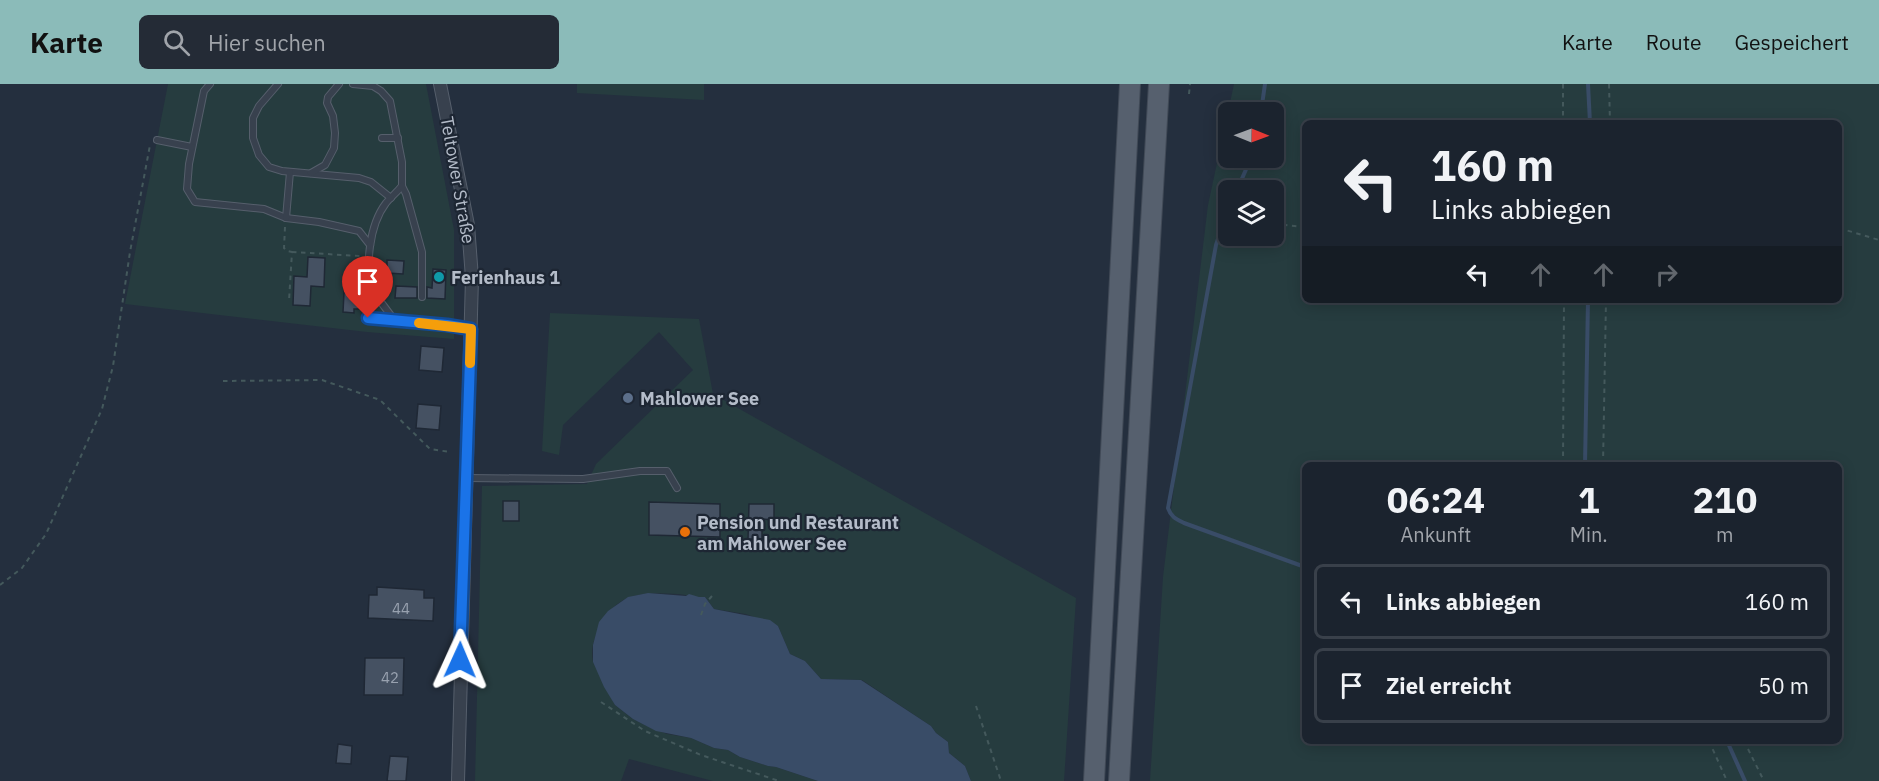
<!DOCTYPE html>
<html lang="de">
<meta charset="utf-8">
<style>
body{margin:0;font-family:"IBM Plex Sans",sans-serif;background:#242b36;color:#f1f3f6;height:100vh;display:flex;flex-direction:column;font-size:22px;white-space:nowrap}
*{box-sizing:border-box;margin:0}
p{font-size:20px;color:#a0a4aa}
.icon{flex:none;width:33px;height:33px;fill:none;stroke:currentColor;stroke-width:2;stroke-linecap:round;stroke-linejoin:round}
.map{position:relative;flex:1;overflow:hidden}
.details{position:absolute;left:1302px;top:378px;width:540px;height:282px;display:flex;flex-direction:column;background:#1b232e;border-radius:9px;box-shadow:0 3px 15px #0003,0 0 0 2px #39404a}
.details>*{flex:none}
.guide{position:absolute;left:1302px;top:36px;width:540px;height:183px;border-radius:9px;box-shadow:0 3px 15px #0003,0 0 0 2px #39404a;background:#1b232e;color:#f1f3f6;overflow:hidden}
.needle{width:39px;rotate:91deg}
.controls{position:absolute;left:1218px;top:18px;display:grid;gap:12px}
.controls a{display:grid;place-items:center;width:66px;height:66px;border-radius:9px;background:#1b232e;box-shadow:0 3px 15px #0003,0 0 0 2px #39404a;font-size:30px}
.pin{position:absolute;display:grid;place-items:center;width:51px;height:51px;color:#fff;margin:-62px -26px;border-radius:50% 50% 50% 0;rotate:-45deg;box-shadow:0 0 6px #0007}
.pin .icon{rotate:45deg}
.me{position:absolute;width:66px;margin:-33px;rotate:1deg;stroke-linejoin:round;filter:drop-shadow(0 0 4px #0008)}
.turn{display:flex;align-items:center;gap:21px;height:126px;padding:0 30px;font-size:27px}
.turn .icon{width:78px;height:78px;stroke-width:2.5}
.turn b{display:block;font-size:42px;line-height:51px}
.lanes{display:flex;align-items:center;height:57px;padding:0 30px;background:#0003;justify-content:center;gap:30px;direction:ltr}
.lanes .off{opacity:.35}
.eta{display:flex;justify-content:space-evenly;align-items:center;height:102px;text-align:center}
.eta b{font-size:36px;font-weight:800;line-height:42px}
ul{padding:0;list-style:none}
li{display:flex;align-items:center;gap:18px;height:75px;margin:0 12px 9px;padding:0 18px;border:3px solid #39404a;border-radius:9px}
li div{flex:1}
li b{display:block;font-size:22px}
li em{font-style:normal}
header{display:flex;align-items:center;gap:36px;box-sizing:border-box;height:84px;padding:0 30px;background:#8bbbb9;color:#111}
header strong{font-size:28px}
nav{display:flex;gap:33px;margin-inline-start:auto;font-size:21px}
.search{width:420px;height:54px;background:#242b36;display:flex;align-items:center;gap:15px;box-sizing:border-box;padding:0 21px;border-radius:9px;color:#a0a4aa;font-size:22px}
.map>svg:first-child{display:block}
.green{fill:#263c3f;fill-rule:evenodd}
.water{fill:#394c67}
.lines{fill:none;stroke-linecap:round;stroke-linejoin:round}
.stream{stroke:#394c67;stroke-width:4}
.building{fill:#455162;stroke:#1f2835;stroke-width:1.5}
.lane-casing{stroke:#565f6c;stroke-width:8}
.street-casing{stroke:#565f6c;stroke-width:14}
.primary-casing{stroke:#414a57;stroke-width:22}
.path{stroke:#44595c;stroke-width:2;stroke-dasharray:4.5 4.5;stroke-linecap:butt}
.lane{stroke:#38414e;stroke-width:6}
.street{stroke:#38414e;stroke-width:12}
.primary{stroke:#56606e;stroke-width:20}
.route-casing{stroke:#114b97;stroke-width:15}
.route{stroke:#1a73e8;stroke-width:10}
.slow{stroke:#f59e0b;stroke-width:10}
.culture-dot{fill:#0f9aa8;stroke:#1d2633;stroke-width:2}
.service-dot{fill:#5c6f8a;stroke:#1d2633;stroke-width:2}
.food-dot{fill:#e8710a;stroke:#1d2633;stroke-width:2}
.labels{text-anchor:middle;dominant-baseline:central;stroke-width:4.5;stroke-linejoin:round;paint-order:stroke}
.number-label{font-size:15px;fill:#98a1af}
.street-label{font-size:18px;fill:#b4bcc9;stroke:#1d2633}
.poi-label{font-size:18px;font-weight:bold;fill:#b4bcc9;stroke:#1d2633;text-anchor:start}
</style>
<header>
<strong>Karte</strong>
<div class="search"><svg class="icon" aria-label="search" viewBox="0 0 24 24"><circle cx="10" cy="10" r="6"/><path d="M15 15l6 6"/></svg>Hier suchen</div>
<nav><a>Karte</a><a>Route</a><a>Gespeichert</a></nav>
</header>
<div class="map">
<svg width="1879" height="697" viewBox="0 0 1879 697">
<rect width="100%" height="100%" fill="#242f3e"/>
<g class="green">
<polygon points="168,0 426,0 454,146 454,255 367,248 125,220"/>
<polygon points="577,0 704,0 704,16 577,9"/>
<path d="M1234,0h645v697h-729l13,-204 45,-372zM1228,28h46v46h-46zM1305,39h534v177h-534zM1274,106v46h-46v-46zM1305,381h534v276h-534z"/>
<path d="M550,229l149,6 14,75 363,204 -12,183h-93l-6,-15 -16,-13 -1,-11 -12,-9 -5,-7 -69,-46 -41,-1 -16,-18 -15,-7 -12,-28 -32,-12 -32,-5 -9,-12c-9,1 -18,-2 -27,-3 -32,-2 -59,-3 -76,29 -7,13 -12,24 -9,39l22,43 18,14 18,9 16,6 24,4 23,10 14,2 12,7 28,9 8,1 42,14h-105l-84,-22 -8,22h-146l7,-295 105,-2 9,-20 97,-94 -34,-38 -96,93 -4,30 -17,-4z"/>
</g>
<polygon class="water" points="648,509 686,512 689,510 699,513 705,513 714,525 770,536 778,542 790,570 805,577 821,595 861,596 931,642 936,649 948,658 949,669 965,682 971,697 818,697 776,683 768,682 740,673 728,666 714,664 691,654 656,647 633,635 615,621 604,603 593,578 593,561 599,538 608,527 628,513"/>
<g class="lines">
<g class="stream">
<polyline points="1588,0 1590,39"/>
<polyline points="1261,28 1265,0"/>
<polyline points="1237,106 1251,74"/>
<path d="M1228,126l-12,35 -48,263c3,9 8,11 16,15l121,44"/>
<polyline points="1585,381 1588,216"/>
<polyline points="1727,657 1745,697"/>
</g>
</g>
<g class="building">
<polygon points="308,173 325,174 324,203 311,202 310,222 293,221 294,192 307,193"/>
<polygon points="387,176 404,177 403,190 387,189"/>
<polygon points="433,185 446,186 445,215 427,214 427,203 432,204"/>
<polygon points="345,189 362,190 360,225 354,225 354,229 343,228"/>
<polygon points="396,202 417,203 417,214 395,214"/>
<polygon points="421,262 444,264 442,288 419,286"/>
<polygon points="418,320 441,322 439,346 416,344"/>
<rect x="503" y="417" width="16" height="20"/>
<polygon points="649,418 720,420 720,453 649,451"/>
<polygon points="749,420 774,420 774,436 762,435 762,455 748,455"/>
<polygon points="377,503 424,506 424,514 434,514 433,537 368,534 369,511 377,511"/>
<polygon points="365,574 404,574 403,611 364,611"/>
<polygon points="338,660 352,662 351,680 336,679"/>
<polygon points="390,672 408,673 406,697 387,697"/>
</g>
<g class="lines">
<g class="lane-casing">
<g id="lane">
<polyline points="210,0 204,7 189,80 187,105 195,118 264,125 286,134 319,138 359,147 370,161"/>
<polyline points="278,0 259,22 253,34 253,54 259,71 269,83 282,87 359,94 371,98 391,114"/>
<path d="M353,0l20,2 8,5 9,10 12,61v24c-5,6 -11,11 -16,17 -23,30 -17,80 -18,115l86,8 17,3"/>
<polyline points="382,54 398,54"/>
<polyline points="157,56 192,63"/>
<polyline points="311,89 325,81 334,64 335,49 333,32 327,19 328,13 339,0"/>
<polyline points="402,102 406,110 422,168 422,213"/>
<polyline points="286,134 290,88"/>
<polyline points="369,202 395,237"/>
<polyline points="466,394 583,395 640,387 667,387 677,404"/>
</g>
</g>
<g class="street-casing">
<polyline id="street" points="440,0 468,141 472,194 458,697"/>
</g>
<g class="primary-casing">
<g id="primary">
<polyline points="1094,697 1130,0"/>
<polyline points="1119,697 1159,0"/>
</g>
</g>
<g class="path">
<polyline points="1563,0 1563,39"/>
<polyline points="1609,0 1610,39"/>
<polyline points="1189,10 1190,0"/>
<polyline points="1274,140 1305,143"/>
<polyline points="285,143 284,164 287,167 292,168 289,217"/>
<polyline points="1839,144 1879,156"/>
<polyline points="292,168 360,172"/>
<polyline points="223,297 322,296 380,316 430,365 450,368"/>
<polyline points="1563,381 1564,216"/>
<polyline points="1603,381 1606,216"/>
<polyline points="0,501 22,484 46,450 102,325 113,282 130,168 150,61"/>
<polyline points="701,531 705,520 712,512"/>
<polyline points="601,618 645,647 701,671 779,697"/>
<polyline points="976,622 1001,697"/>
<polyline points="1709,657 1727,697"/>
<polyline points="1744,657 1764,697"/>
</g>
<use href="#lane" class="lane"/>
<use href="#street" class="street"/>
<use href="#primary" class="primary"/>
</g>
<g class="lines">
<g class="route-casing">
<polyline id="route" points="368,234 447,241 471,245 460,576"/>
</g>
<use href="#route" class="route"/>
<polyline class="slow" points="419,239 471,245 470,279"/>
</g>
<circle class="culture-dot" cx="439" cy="193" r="6"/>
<circle class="service-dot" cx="628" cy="314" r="6"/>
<circle class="food-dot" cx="685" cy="448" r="6"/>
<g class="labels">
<g class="number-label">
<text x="401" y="524">44</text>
<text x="390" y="593">42</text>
</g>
<g class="street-label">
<text transform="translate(458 96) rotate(80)">Teltower Straße</text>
</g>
<g class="poi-label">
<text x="451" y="193">Ferienhaus 1</text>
<text x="640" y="314">Mahlower See</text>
<text x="697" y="438">Pension und Restaurant<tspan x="697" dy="21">am Mahlower See</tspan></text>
</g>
</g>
</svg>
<div class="controls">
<a><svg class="needle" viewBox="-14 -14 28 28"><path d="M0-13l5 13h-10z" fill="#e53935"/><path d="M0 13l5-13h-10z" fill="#a0a4aa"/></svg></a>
<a><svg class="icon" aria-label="layers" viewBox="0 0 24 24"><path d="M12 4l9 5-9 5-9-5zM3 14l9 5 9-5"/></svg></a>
</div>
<div class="pin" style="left:368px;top:234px;background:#d93025"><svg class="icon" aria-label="arrive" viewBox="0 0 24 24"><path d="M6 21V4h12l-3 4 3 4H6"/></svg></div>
<svg class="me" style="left:460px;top:576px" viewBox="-20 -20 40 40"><path d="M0-17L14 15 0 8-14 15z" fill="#1a73e8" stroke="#fff" stroke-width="4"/></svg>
<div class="guide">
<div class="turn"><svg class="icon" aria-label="left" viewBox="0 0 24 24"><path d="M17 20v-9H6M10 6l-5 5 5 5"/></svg><div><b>160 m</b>Links abbiegen</div></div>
<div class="lanes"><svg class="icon" aria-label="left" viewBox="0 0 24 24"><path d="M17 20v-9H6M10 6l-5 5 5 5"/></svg><svg class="icon off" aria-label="ahead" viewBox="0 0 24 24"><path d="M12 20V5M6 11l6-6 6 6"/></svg><svg class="icon off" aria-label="ahead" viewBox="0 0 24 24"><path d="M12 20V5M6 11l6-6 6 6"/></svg><svg class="icon off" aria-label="right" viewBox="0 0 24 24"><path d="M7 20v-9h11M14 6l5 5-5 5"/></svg></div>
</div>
<section class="details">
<div class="eta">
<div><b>06:24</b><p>Ankunft</p></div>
<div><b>1</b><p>Min.</p></div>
<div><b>210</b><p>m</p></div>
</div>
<ul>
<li><svg class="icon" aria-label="left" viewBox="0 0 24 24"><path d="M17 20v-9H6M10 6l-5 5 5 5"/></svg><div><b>Links abbiegen</b></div><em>160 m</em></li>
<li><svg class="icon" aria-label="arrive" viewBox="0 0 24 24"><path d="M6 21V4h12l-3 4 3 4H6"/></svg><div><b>Ziel erreicht</b></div><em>50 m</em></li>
</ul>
</section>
</div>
